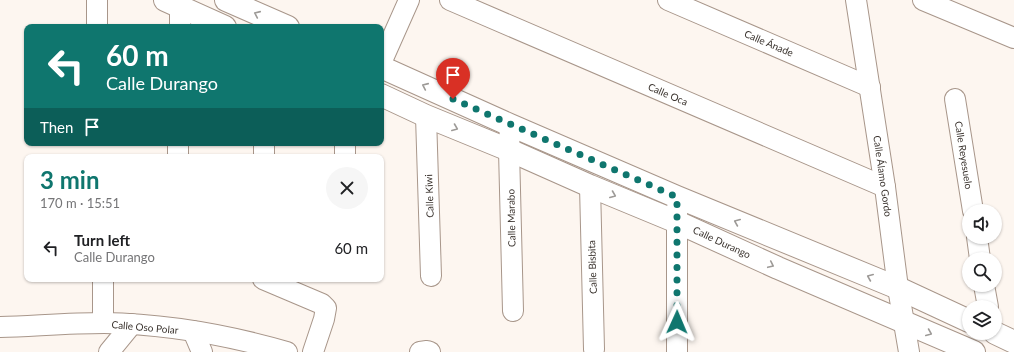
<!DOCTYPE html>
<meta charset="utf-8">
<style>
body{margin:0;font-family:Lato,sans-serif;background:#f6f6f6;color:#202124;height:100vh;display:flex;flex-direction:column;font-size:15px;white-space:nowrap}
*{box-sizing:border-box;margin:0}
p{font-size:13px;color:#757577}
.icon{flex:none;width:22px;height:22px;fill:none;stroke:currentColor;stroke-width:2;stroke-linecap:round;stroke-linejoin:round}
.map{position:relative;flex:1;overflow:hidden}
.drawer{position:absolute;left:24px;top:154px;width:360px;height:128px;display:flex;flex-direction:column;background:#fff;border-radius:8px;box-shadow:0 1px 3px #0004}
.drawer>*{flex:none}
.guide{position:absolute;left:24px;top:24px;width:360px;height:122px;border-radius:8px;box-shadow:0 1px 3px #0004;background:#0f766e;color:#fff;overflow:hidden}
.buttons{position:absolute;left:962px;top:204px;display:grid;gap:8px}
.buttons a{display:grid;place-items:center;width:40px;height:40px;border-radius:50%;background:#fff;box-shadow:0 1px 3px #0004;font-size:20px}
.pin{position:absolute;display:grid;place-items:center;width:34px;height:34px;color:#fff;margin:-41px -17px;border-radius:50% 50% 50% 0;rotate:-45deg;box-shadow:0 0 4px #0007}
.pin .icon{rotate:45deg}
.me{position:absolute;width:44px;margin:-22px;rotate:1deg;stroke-linejoin:round;filter:drop-shadow(0 0 3px #0008)}
.turn{display:flex;align-items:center;gap:14px;height:84px;padding:0 16px;font-size:18px}
.turn .icon{width:52px;height:52px;stroke-width:2.5}
.turn b{display:block;font-size:28px;line-height:34px}
.then{display:flex;align-items:center;height:38px;padding:0 16px;background:#0003;gap:8px;font-size:15px}
.round{display:grid;place-items:center;flex:none;width:42px;height:42px;border-radius:21px;background:#f6f6f6}
.overview{display:flex;align-items:center;justify-content:space-between;height:68px;padding:0 16px}
h1{font-size:24px;font-weight:700;line-height:30px;color:#0f766e}
ul{padding:0;list-style:none}
li{display:flex;align-items:center;gap:12px;height:52px;padding:0 16px}
li div{flex:1}
li b{display:block;font-size:15px}
li em{font-style:normal}
.map>svg:first-child{display:block}
.lines{fill:none;stroke-linecap:round;stroke-linejoin:round}
.minor-casing{stroke:#a8968a;stroke-width:22}
.major-casing{stroke:#a8968a;stroke-width:24}
.minor{stroke:#fff;stroke-width:20}
.major{stroke:#fff;stroke-width:22}
.oneway{stroke:#9d9a97}
.route{stroke:#0f766e;stroke-width:7;stroke-dasharray:0 12.6}
.labels{text-anchor:middle;dominant-baseline:central;stroke-width:4;stroke-linejoin:round;paint-order:stroke}
.street-label{font-size:10px;fill:#3b342f;stroke:#fff}
</style>
<div class="map">
<svg width="1014" height="352" viewBox="0 0 1014 352">
<rect width="100%" height="100%" fill="#fdf6f0"/>
<g class="lines">
<g class="minor-casing">
<g id="minor">
<polyline points="97,0 97,27"/>
<polyline points="450,0 885,187"/>
<polyline points="668,0 870,87"/>
<polyline points="856,0 885,187 898,288 909,352"/>
<polyline points="923,0 1014,38"/>
<polyline points="180,27 180,7"/>
<polyline points="381,63 409,0"/>
<polyline points="955,99 973,211"/>
<polyline points="426,116 431,276"/>
<polyline points="510,125 509,150 513,311"/>
<polyline points="264,143 264,157"/>
<polyline points="345,143 345,157"/>
<polyline points="178,157 178,143"/>
<polyline points="590,186 594,349"/>
<polyline points="977,237 980,259"/>
<polyline points="103,279 103,323"/>
<polyline points="263,279 322,304 326,308 324,319 313,352"/>
<polyline points="984,285 988,307"/>
<path d="M0,327c34,-1 69,-4 104,-4 62,1 124,12 183,29"/>
<polyline points="193,331 202,352"/>
<polyline points="109,352 132,324"/>
<polyline points="420,352 427,351 430,352"/>
<polyline points="677,352 677,207"/>
</g>
</g>
<g class="major-casing">
<g id="major">
<polyline points="165,0 225,27"/>
<polyline points="226,0 288,27"/>
<polyline points="381,67 510,125 677,197 898,288 969,321"/>
<polyline points="381,95 426,116 509,150 590,186 677,222 778,268 974,352"/>
<polyline points="995,333 1014,342"/>
</g>
</g>
<use href="#minor" class="minor"/>
<use href="#major" class="major"/>
</g>
<defs><path id="oneway-chevron" d="M-2-3.5L2.5 0L-2 3.5" fill="none" stroke-width="1.6" stroke-linecap="round" stroke-linejoin="round"/></defs>
<g class="oneway">
<use href="#oneway-chevron" transform="translate(257 14) rotate(-156)"/>
<use href="#oneway-chevron" transform="translate(425 86) rotate(-156)"/>
<use href="#oneway-chevron" transform="translate(455 128) rotate(22)"/>
<use href="#oneway-chevron" transform="translate(613 195) rotate(22)"/>
<use href="#oneway-chevron" transform="translate(737 222) rotate(-157)"/>
<use href="#oneway-chevron" transform="translate(771 265) rotate(25)"/>
<use href="#oneway-chevron" transform="translate(870 277) rotate(-157)"/>
<use href="#oneway-chevron" transform="translate(929 333) rotate(23)"/>
</g>
<g class="lines">
<polyline class="route" points="453,99 677,197 677,322"/>
</g>
<g class="labels">
<g class="street-label">
<text transform="translate(769 43) rotate(23)">Calle Ánade</text>
<text transform="translate(668 94) rotate(23)">Calle Oca</text>
<text transform="translate(964 155) rotate(81)">Calle Reyesuelo</text>
<text transform="translate(883 176) rotate(82)">Calle Álamo Gordo</text>
<text transform="translate(429 196) rotate(-92)">Calle Kiwi</text>
<text transform="translate(511 218) rotate(-91)">Calle Marabo</text>
<text transform="translate(722 242) rotate(25)">Calle Durango</text>
<text transform="translate(592 267) rotate(-92)">Calle Bisbita</text>
<text transform="translate(145 327) rotate(5)">Calle Oso Polar</text>
</g>
</g>
</svg>
<div class="buttons">
<a><svg class="icon" aria-label="sound" viewBox="0 0 24 24"><path d="M4 9h4l5-4v14l-5-4H4zM17 9q2 3 0 6"/></svg></a>
<a><svg class="icon" aria-label="search" viewBox="0 0 24 24"><circle cx="10" cy="10" r="6"/><path d="M15 15l6 6"/></svg></a>
<a><svg class="icon" aria-label="layers" viewBox="0 0 24 24"><path d="M12 4l9 5-9 5-9-5zM3 14l9 5 9-5"/></svg></a>
</div>
<div class="pin" style="left:453px;top:99px;background:#d93025"><svg class="icon" aria-label="arrive" viewBox="0 0 24 24"><path d="M6 21V4h12l-3 4 3 4H6"/></svg></div>
<svg class="me" style="left:677px;top:322px" viewBox="-20 -20 40 40"><path d="M0-17L14 15 0 8-14 15z" fill="#0f766e" stroke="#fff" stroke-width="4"/></svg>
<div class="guide">
<div class="turn"><svg class="icon" aria-label="left" viewBox="0 0 24 24"><path d="M17 20v-9H6M10 6l-5 5 5 5"/></svg><div><b>60 m</b>Calle Durango</div></div>
<div class="then">Then<svg class="icon" aria-label="arrive" viewBox="0 0 24 24"><path d="M6 21V4h12l-3 4 3 4H6"/></svg></div>
</div>
<section class="drawer">
<div class="overview"><div><h1>3 min</h1><p>170 m · 15:51</p></div><a class="round"><svg class="icon" aria-label="close" viewBox="0 0 24 24"><path d="M6 6l12 12M18 6L6 18"/></svg></a></div>
<ul>
<li><svg class="icon" aria-label="left" viewBox="0 0 24 24"><path d="M17 20v-9H6M10 6l-5 5 5 5"/></svg><div><b>Turn left</b><p>Calle Durango</p></div><em>60 m</em></li>
</ul>
</section>
</div>
